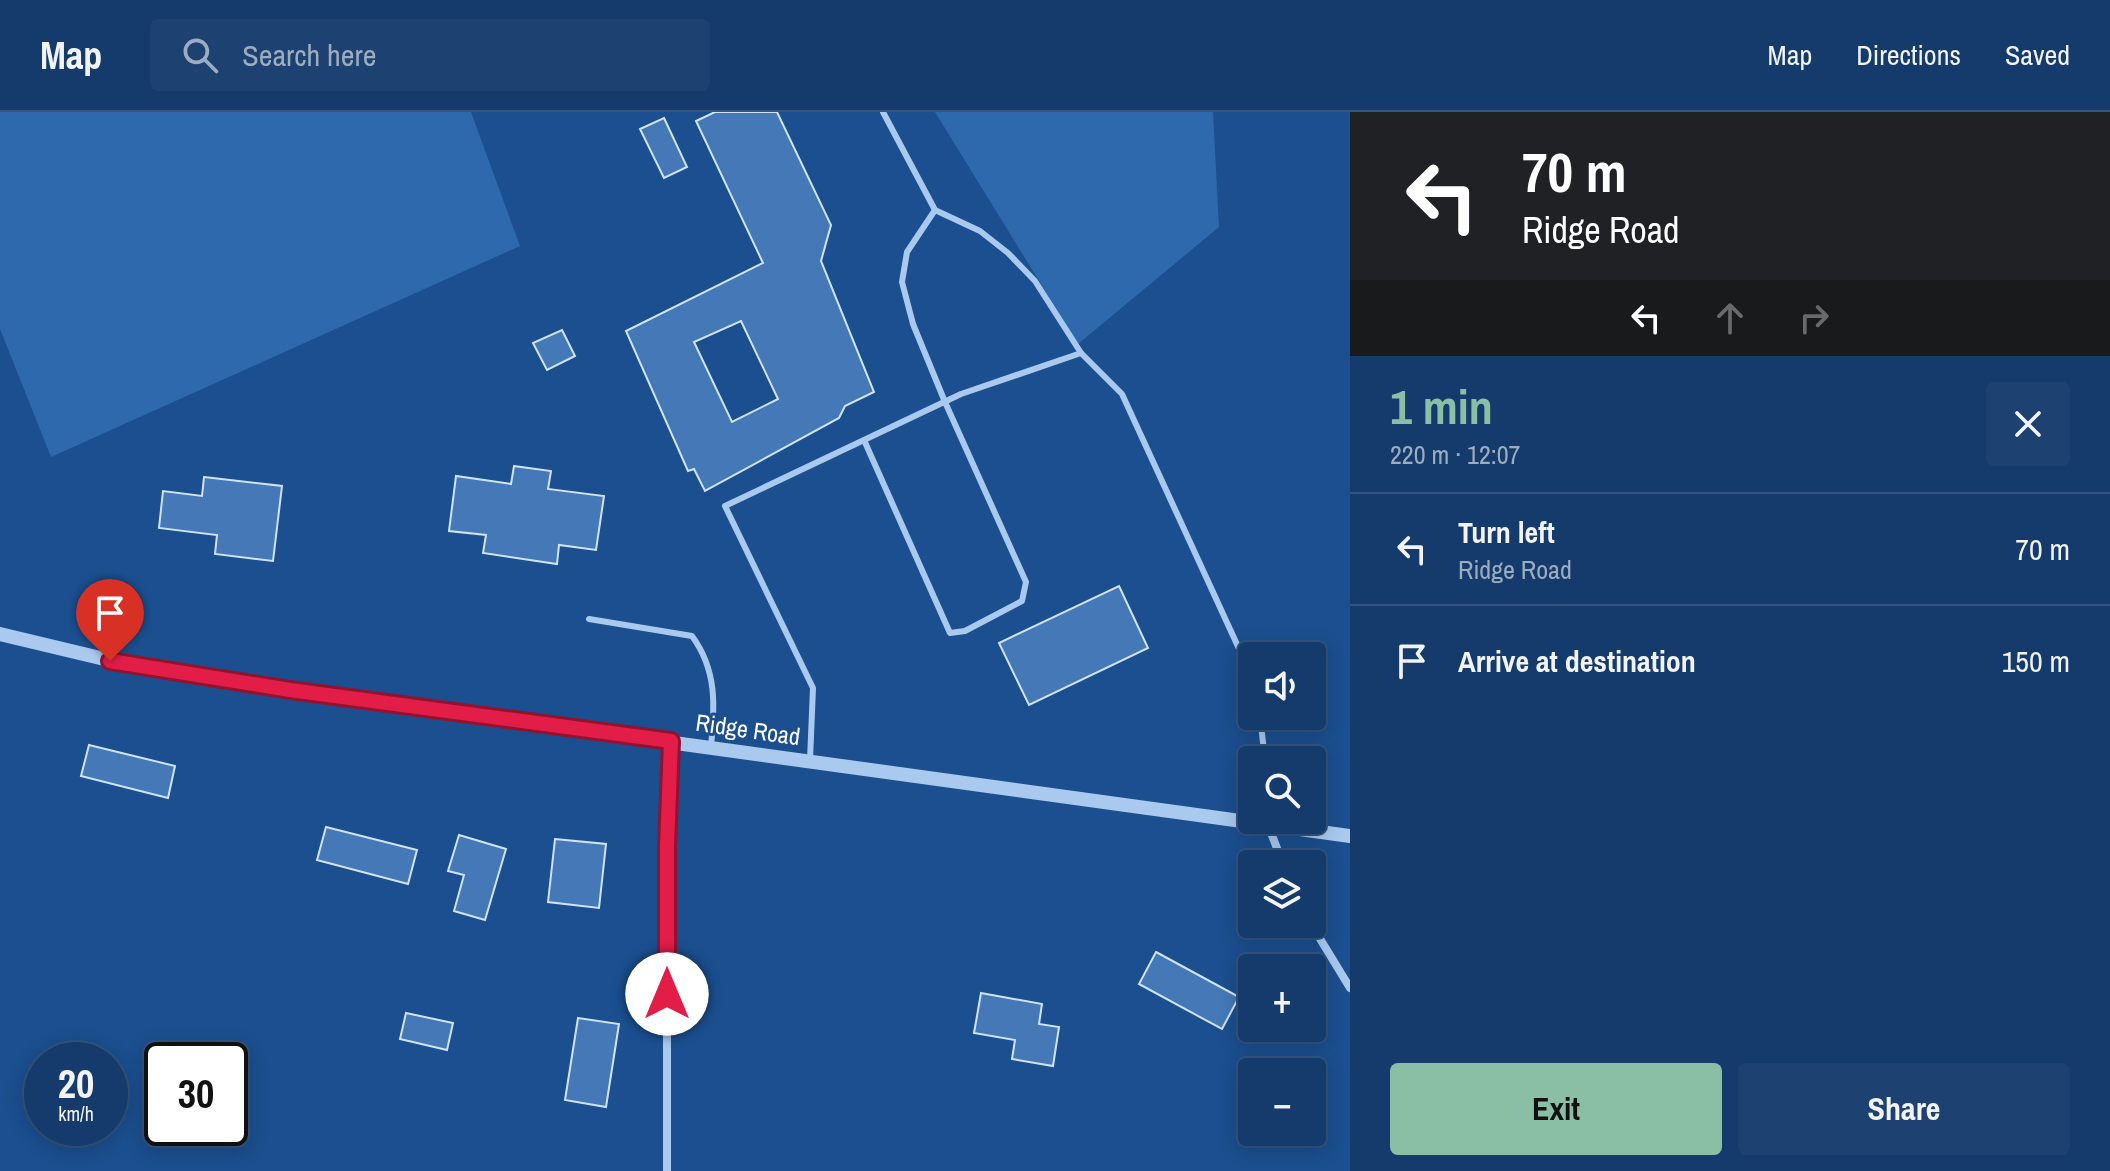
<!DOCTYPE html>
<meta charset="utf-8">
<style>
body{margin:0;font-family:"Archivo Narrow",sans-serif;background:#1d4271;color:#f1f3f6;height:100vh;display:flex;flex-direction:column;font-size:30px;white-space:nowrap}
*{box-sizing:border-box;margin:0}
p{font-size:26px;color:#9dadc1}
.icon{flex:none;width:44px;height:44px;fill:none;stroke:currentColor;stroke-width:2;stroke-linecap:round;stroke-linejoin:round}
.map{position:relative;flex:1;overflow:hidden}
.sheet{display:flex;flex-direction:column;background:#143b6b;width:760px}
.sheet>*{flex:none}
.guide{background:#202124;color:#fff;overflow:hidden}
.tools{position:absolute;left:1238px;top:530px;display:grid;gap:16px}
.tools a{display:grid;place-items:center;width:88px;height:88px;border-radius:8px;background:#143b6b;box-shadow:0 4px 20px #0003,0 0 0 2px #33557e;font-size:40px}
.speed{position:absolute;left:24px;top:930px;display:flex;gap:16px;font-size:40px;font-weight:700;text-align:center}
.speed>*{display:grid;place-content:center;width:104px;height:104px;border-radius:50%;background:#143b6b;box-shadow:0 4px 20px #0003,0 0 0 2px #33557e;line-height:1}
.speed small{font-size:20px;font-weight:400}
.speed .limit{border:4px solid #111;border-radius:12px;background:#fff;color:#111}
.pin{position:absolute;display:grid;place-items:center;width:68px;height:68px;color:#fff;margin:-82px -34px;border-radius:50% 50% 50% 0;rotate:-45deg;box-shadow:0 0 8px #0007}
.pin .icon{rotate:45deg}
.me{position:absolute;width:88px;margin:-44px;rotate:0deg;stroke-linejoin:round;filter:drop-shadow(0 0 6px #0008)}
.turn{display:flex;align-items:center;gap:28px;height:168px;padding:0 40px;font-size:36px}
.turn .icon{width:104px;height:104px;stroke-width:2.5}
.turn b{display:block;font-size:56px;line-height:68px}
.lanes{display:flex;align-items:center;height:76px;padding:0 40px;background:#0003;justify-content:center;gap:40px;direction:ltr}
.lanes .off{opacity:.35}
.round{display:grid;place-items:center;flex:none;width:84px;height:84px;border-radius:8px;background:#1d4271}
.summary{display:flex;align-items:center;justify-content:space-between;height:136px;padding:0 40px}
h1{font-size:48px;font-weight:700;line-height:60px;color:#8abfa5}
.action{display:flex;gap:16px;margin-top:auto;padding:16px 40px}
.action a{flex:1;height:92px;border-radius:8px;background:#8abfa5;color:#111;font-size:32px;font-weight:700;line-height:92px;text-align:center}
.action a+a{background:#1d4271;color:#f1f3f6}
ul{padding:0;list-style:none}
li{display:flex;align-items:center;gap:24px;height:112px;padding:0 40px;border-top:2px solid #33557e}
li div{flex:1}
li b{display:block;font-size:30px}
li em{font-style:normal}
header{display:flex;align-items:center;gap:48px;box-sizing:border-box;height:112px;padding:0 40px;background:#143b6b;border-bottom:2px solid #33557e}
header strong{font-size:38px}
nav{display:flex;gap:44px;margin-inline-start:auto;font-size:28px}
.search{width:560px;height:72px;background:#1d4271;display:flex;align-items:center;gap:20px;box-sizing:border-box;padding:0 28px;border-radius:8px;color:#9dadc1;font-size:30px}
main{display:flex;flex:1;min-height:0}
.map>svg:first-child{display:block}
.green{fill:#2e69ad}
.building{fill:#4478b7;stroke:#cfe3fa;stroke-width:2;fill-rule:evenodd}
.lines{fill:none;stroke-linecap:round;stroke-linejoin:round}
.service{stroke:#a9c9ee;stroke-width:6}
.minor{stroke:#a9c9ee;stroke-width:8}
.tertiary{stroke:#a9c9ee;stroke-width:14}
.route-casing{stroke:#92132f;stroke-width:20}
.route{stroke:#e11d48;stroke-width:14}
.labels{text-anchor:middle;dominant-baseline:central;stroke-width:6;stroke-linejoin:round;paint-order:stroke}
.street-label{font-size:24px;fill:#fff;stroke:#1b4f8f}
</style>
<header>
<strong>Map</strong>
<div class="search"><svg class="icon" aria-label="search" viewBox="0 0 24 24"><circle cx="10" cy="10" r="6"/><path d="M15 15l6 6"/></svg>Search here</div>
<nav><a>Map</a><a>Directions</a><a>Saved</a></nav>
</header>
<main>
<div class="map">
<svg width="1350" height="1059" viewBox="0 0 1350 1059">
<rect width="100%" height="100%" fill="#1b4f8f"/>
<g class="green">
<polygon points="0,0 471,0 520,134 51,345 0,217"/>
<polygon points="935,0 1213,0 1219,115 1078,232"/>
</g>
<g class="building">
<path d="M715,0h62l54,113 -10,36 53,131 -29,14 -6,12 -134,73 -11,-22 -6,2 -62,-140 137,-68 -67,-142zM741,209l37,78 -46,23 -38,-80z"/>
<polygon points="664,6 687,55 664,66 640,17"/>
<polygon points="562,218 575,244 547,258 533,231"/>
<polygon points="514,354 551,359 548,377 604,384 596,438 559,433 557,452 483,441 486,423 449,419 456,364 511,372"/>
<polygon points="204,365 282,374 273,449 215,442 217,423 159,416 163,379 202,384"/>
<polygon points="1119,474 1148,536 1029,593 999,531"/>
<polygon points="89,633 175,654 168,686 81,664"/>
<polygon points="326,715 417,738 408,772 317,748"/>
<polygon points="459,723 506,737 485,808 454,799 464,763 448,759"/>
<polygon points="555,727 606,732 599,796 548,790"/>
<polygon points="1156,840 1239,885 1222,917 1139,872"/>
<polygon points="981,881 1042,892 1039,912 1059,915 1053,954 1012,947 1015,928 974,921"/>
<polygon points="406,901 453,911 447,938 400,927"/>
<polygon points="578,906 619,912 606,995 565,988"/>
<polygon points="1269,1020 1298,1020 1278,1033"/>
</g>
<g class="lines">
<g class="service">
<polyline points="883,0 935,98 980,119 1008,141 1035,169 1081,241"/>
<polyline points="864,328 950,521 965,519 1022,489 1026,470 945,290 913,212 902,170 907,140 935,98"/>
<path d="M589,507l103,17c25,34 23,70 19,110"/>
<polyline points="1260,604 1265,648"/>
<polyline points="810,648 813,576 725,394 961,282 1081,241 1122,282 1252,565"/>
</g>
<g class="minor">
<polyline points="1268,713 1283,752"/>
<polyline points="1311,812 1350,876"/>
<polyline points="667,1059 667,735 671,629"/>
</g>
<polyline class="tertiary" points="0,522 138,555 290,578 1350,724"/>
</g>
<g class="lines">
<g class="route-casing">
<polyline id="route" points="110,549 290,578 671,629 667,735 667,882"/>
</g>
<use href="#route" class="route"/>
</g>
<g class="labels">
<g class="street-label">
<text transform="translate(748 617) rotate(8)">Ridge Road</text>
</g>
</g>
</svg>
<div class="tools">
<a><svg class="icon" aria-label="sound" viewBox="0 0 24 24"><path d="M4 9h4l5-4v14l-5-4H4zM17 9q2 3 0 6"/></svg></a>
<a><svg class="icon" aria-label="search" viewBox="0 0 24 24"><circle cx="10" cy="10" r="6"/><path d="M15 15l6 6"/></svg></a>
<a><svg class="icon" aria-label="layers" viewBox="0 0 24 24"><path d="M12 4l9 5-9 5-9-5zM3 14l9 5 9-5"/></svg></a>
<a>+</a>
<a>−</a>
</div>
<div class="speed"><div>20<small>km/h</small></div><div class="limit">30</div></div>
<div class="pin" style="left:110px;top:549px;background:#d93025"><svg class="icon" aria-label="arrive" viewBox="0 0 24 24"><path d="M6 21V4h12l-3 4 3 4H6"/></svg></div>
<svg class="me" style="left:667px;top:882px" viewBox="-20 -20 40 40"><circle r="19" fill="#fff"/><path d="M0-13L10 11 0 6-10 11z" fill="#e11d48"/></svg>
</div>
<section class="sheet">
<div class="guide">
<div class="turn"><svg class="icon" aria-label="left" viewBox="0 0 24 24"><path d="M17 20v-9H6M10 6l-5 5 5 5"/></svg><div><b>70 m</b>Ridge Road</div></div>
<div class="lanes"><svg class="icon" aria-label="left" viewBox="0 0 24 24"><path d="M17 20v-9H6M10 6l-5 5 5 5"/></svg><svg class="icon off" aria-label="ahead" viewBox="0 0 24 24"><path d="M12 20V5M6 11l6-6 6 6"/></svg><svg class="icon off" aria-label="right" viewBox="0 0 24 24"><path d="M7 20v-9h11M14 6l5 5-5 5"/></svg></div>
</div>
<div class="summary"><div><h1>1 min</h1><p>220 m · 12:07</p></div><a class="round"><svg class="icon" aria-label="close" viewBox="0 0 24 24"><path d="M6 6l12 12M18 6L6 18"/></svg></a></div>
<ul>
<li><svg class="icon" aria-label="left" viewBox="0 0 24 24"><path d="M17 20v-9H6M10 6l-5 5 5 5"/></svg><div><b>Turn left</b><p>Ridge Road</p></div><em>70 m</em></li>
<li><svg class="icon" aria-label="arrive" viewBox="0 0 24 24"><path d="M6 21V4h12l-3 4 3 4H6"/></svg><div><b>Arrive at destination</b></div><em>150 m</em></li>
</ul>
<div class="action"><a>Exit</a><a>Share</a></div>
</section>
</main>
